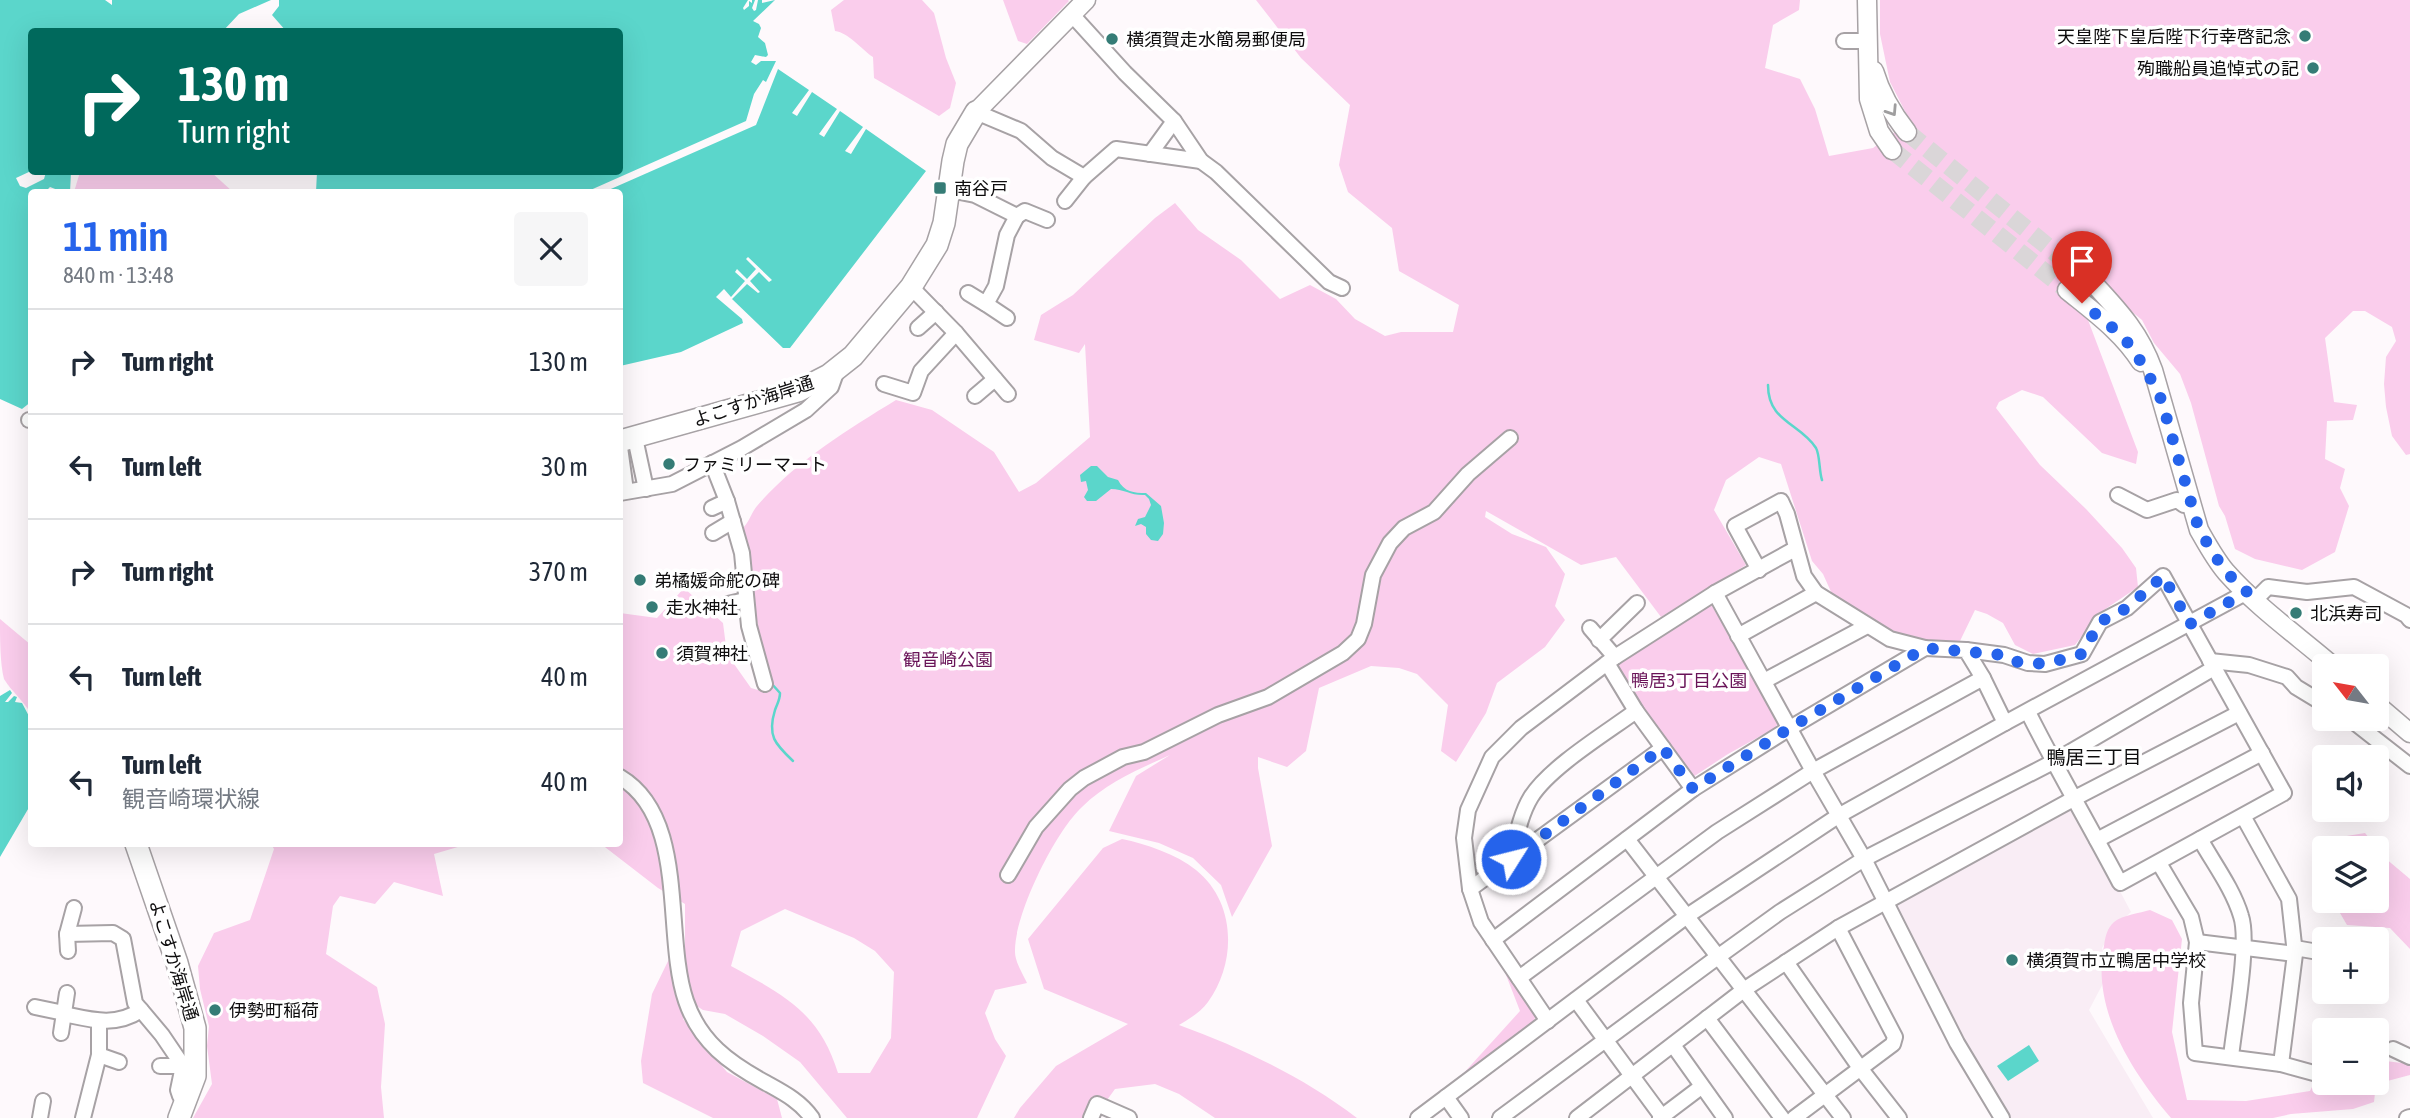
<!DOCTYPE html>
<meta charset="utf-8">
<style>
body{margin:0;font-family:"Asap Condensed","Noto Sans JP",sans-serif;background:#f6f6f7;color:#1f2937;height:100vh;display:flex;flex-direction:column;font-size:26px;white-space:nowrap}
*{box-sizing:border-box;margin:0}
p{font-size:23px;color:#747a83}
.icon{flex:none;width:38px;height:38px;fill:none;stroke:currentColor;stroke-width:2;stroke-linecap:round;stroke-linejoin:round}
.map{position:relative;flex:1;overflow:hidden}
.side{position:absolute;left:28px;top:189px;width:595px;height:658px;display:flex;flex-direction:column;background:#fff;border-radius:7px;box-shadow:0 7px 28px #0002}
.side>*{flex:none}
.guide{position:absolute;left:28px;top:28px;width:595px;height:147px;border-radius:7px;box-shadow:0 7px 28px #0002;background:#00695c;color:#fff;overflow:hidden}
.needle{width:46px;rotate:301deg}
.buttons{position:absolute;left:2312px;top:654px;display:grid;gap:14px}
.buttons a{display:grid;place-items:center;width:77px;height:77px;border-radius:7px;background:#fff;box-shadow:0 7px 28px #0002;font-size:35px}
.pin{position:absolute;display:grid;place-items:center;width:60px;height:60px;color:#fff;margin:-72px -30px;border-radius:50% 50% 50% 0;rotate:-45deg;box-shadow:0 0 7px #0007}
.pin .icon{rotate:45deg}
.me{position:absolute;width:77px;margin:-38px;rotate:54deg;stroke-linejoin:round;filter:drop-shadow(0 0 5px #0008)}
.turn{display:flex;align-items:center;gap:24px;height:147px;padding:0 35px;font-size:32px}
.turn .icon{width:91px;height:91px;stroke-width:2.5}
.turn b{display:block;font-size:49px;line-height:60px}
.round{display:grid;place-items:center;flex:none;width:74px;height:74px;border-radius:7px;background:#f6f6f7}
.head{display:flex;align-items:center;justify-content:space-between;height:119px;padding:0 35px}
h1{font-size:42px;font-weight:600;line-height:52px;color:#2563eb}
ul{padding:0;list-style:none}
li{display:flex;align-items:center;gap:21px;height:105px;padding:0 35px;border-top:2px solid #e0e1e3}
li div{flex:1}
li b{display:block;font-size:26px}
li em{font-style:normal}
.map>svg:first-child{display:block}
.built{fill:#f9edf5}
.green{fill:#facdec;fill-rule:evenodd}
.water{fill:#5bd6cb}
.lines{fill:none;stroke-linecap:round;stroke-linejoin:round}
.stream{stroke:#5bd6cb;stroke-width:2.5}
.major-tunnel{stroke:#dad6d8;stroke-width:18;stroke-dasharray:18 9;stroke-linecap:butt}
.minor-casing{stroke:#a7a2a5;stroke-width:18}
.major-casing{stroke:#a7a2a5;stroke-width:21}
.highway-casing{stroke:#a7a2a5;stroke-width:24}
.minor{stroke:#fff;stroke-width:14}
.major{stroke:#fff;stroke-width:18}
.highway{stroke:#fff;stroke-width:21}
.oneway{stroke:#9f9e9f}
.route{stroke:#2563eb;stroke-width:12;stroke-dasharray:0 21.6}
.poi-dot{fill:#357c76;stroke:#fff;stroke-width:2.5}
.labels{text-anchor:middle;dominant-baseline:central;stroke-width:7;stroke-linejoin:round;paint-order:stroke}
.poi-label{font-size:18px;fill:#0e0d0e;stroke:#fff;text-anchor:start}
.street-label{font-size:18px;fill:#0e0d0e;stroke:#fff}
.park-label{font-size:18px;fill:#691458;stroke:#fff}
.neighbourhood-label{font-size:19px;fill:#0e0d0e;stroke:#fff}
</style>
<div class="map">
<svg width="2410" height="1118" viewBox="0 0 2410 1118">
<rect width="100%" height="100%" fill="#fef9fc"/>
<polygon class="built" points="2069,806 2076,808 2131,912 2112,930 2102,948 2109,972 2089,1010 2153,1118 2008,1118 1989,1088 1887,901"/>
<g class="green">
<path d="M844,0h78l12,13 12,45 10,25 -6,25 -11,8 -65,-38 -1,-21c-12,-8 -24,-24 -38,-26l-4,-21z"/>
<polygon points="1003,0 1068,0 1069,1 1027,44 1018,41"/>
<path d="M1256,0h544l-1,10 -26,15 -8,43 35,11 15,30 14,47 44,-8 37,-27 -20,-39 -10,-48v-34h530v454l-4,1 -14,-19 -6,-29 -2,-23 2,-27 10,-16 -4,-14 -27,-16h-12l-28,27 9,64 23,3 -4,15 -26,1 -2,38 20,10 -5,19 9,18 -14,46 -33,18 -47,-11 -20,-10 -10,-33 -6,-10 -28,-103 -11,-29 -26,-31 -12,-23 -28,-23 -26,23 50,132 -2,12 -34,-11 -59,-56 -21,-7 -23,12 -3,6 44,57 46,44 36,39 14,20 2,19 -37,25 -26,33 -42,9 -18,-9 -12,-22 -16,-9 -12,-4 -15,31 -43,4 -80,-40 -14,-31 -11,-13 -31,-97 -22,-7 -33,23 -12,30 32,55 -85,52 -45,-60 -35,8 -95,-54 -1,6 27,17 34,13 19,27 -10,32 10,14 -20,27 -48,36 -11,30 -30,49 -15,-11 7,-46 -31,-31 -18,-6 -28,-2 -52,22 -13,63 -19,16 -29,-10v11l14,78 -40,71 -11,-32 -28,-27 -34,-15 -50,-12 27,-55 34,-21c-29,13 -64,28 -88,52 -27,25 -68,108 -67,145 0,10 8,22 12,31l-32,7 -10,23 10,26 11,17 -29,62h-130l-47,-56 -37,-26 -38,-22 -22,-4 -11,-7 -9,16 44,53 50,27 5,19h-69l-70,-35 -2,-22 11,-67 18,-37 15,-5v-48l-27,-16 -57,-44h19v-231l37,5 27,-30 39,35 4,31 24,34 17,5 -25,-165c7,-7 8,-15 14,-22 38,-44 90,-76 139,-106l36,10 62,42 25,40 17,-9 54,-46 -5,-93 -6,9 -45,-13 7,-25 32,-20 82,-77 20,-15 23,27 43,30 39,39 30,-14 26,14 19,20 30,17 16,-4h52l6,-27 -60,-34 -7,-43 -44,-36 -9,-27 11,-60 -49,-47zM785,909l69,29 21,13 19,21 -3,66 -21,35h-32c-19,-61 -54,-78 -107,-107l10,-35z"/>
<polygon points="80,172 211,172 233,192 74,192"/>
<polygon points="1707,603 1711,604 1778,723 1775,728 1728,754 1693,777 1611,669 1611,665"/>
<path d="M0,619l31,26v69c-7,-13 -19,-22 -27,-35 -4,-15 -4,-42 -4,-60z"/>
<polygon points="2365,833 2385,858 2410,879 2410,949 2390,928 2347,925 2333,901 2376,901 2376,849 2324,849 2324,887 2316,873 2322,840"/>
<path d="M1122,839c24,5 54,15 74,31 40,32 41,92 12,132 -7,10 -19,17 -29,23 63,23 124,52 178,93h-142l-36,-24 -24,-10 -40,5 -21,29h-80l6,-10 36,-42 72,-42 -84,-35 -16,-50 75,-91z"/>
<polygon points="271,844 468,844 434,854 443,896 394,882 375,904 340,896 333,906 326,954 377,987 385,1024 381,1087 384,1118 193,1118 212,1084 207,1046 209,1026 200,989 198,966 214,933 250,920 274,849"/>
<path d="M2150,910l22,10 10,19 -10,93 15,68 59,1 64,-10 14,-29v21h52l1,-23 33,4v11l-34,9 -2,18 -21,7 -62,5 -18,4h-102c-39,-46 -80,-109 -67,-172 1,-8 3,-18 10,-24 9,-7 26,-9 36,-12z"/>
<polygon points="1501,962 1537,1010 1534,1021 1462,1075 1520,1011"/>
</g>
<g class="water">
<polygon points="0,0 105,0 112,5 112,0 271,0 239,14 223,31 193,31 187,28 185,32 32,32 31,171 16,178 20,186 26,188 44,179 46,172 71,172 70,192 63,192 50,187 45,192 32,192 32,401 22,409 0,399"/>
<polygon points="279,0 748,0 743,8 744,10 749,6 749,1 752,3 752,0 755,0 752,8 754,11 756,10 758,0 762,0 762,3 775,0 753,21 759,24 761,28 758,37 765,43 768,55 766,57 755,55 751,62 756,65 761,61 776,61 766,82 763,80 754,94 746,121 586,192 316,192 317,172 620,172 620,32 286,31 272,15 279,6"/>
<polygon points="778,69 809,90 792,113 797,116 812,92 837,109 819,134 824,137 840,111 863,127 845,151 851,154 866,129 926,171 790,348 783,348 732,299 747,284 758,293 760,292 750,281 759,272 769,282 772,280 748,257 746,259 756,269 747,279 737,269 735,272 745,281 731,297 724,289 716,297 742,319 743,323 681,352 620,366 620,192 604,192 756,125"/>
<path d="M1091,466h6l11,11 10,3c6,12 16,13 28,13l15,13 3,17 -1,11 -5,7 -7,-1 -5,-6v-7l-5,-3 -6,2 3,-7 7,-2 6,-12 -2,-6 -4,-4c-13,1 -21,-6 -34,-6l-15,12h-9l-3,-4 4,-7 -2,-9 -5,1 -1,-7z"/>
<polygon points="10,690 12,693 5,702 8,702 14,696 17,697 15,702 22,703 31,720 31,804 0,857 0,696"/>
<polygon points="2029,1045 2039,1061 2008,1081 1997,1066"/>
</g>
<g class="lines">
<g class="stream">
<path d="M1768,385c0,37 32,38 48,63 4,7 3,23 6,32"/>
<path d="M771,683l9,10c0,7 -3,11 -5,17 -8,26 0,34 18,51"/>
</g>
<g class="major-tunnel">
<polyline points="1907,132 2095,285"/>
<polyline points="1892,150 2067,290"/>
</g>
<g class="minor-casing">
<g id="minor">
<polyline points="1075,18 1125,73 1174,121 1201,161 1216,172 1329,282 1342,288"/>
<polyline points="1844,41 1866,41"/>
<polyline points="976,112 1021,131 1052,158 1084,177 1116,149 1201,161"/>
<polyline points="1150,154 1174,121"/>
<polyline points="950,190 975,195 1017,216 1007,235 996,286 986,304 968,293"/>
<polyline points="1065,201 1084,177"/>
<polyline points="1017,216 1025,211 1047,220"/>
<polyline points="911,287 956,333 1008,394"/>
<polyline points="986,304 1007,318"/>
<polyline points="918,328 936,312"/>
<polyline points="884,384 913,393 921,371 956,333"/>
<polyline points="975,396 995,379"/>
<polyline points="29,420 32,420"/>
<polyline points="635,438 646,489"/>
<polyline points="620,447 626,491"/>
<polyline points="712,463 727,501 742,553 749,626 765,684"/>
<polyline points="620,493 672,484 742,448 806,410 831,387 837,370"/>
<polyline points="2118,495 2147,510 2177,500 2184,505 2190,502"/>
<polyline points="712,508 727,501"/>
<polyline points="713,533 733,521"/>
<polyline points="1759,570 1735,526 1781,501 1787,514 1804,576 1816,593 1890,639 1925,648 1966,650 1983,678 2005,723"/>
<polyline points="1715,593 1813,771 1864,859 1957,1043 2002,1118"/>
<polyline points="2255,600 2268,587 2307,592 2354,587 2406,615 2410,620"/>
<polyline points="728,604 745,600"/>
<polyline points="1590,628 1615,657"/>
<polyline points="1738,636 1816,593"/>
<polyline points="1599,640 1637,603"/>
<path d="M1966,650l38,5 24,8 17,1 37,-10 18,-32 27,-14 36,-32 121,217 -164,90c-30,-57 -63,-113 -92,-171"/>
<polyline points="2210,661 2249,665 2287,677 2296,687 2324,704"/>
<polyline points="1607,663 1636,711 1693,789"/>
<polyline points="1764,681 1867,626"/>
<polyline points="2350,719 2410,766"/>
<path d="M620,777c69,41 43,157 66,224 14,41 43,62 80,82 18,10 34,18 46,35"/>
<polyline points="2243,816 2289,899 2295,954 2281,1064"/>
<polyline points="1627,839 1843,1118"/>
<path d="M2200,839c14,25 33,50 41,77 9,27 -7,110 -10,141"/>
<polyline points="2097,840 2262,753"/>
<path d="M1511,859c5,-20 9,-44 20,-62 19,-30 75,-64 105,-86"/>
<polyline points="2159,863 2191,917 2197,942 2191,1003 2195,1053 2281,1064 2321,1075"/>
<polyline points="1008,875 1036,827 1070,789 1084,778 1123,757 1144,752 1218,715 1268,697 1343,653 1358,639 1364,624 1373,575 1390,543 1404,528 1434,512 1468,474 1510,438"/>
<polyline points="1470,889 1663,748"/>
<polyline points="67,934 113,933 123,939 135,1003 141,1010"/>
<polyline points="1493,940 1693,789 1790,728 1925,648"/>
<polyline points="2197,942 2295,954"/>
<polyline points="2295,948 2324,953"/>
<polyline points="68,951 67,934 74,908"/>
<polyline points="1786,962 1860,1068 1899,1118"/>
<polyline points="1519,978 1717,832 1813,771 1983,678"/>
<polyline points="1576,1000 1663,1118"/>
<polyline points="35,1007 64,1013"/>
<path d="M64,1014c28,6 52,13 77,-4l21,25 21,31 -5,24 2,6 7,3"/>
<polyline points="1707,1018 1782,1118"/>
<polyline points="1548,1021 1481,922 1470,889 1464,838 1468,810 1492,757 1521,728 1615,657 1715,593 1795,549"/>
<polyline points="61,1033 67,993"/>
<polyline points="1673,1045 1725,1118"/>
<polyline points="2393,1049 2410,1057"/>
<polyline points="99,1055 119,1062"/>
<polyline points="160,1066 183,1066"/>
<polyline points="1446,1097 1461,1118"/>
<polyline points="40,1118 43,1101"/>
<polyline points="83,1118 99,1055 99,1021"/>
<polyline points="1091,1118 1097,1104 1129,1118"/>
<polyline points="1418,1118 1687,916 1838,816 2005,723 2247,592"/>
<polyline points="1500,1118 1719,956 1780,912 1864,859 2053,762 2214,668"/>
<polyline points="1577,1118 1745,989 1838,928 2075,798 2239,713"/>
<polyline points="1660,1118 1701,1087"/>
<polyline points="1794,1118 1893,1044 1895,1037 1838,928"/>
<polyline points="2407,1118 2410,1117"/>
</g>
</g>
<g class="major-casing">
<g id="major">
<polyline points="1867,0 1869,99 1879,131 1892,150"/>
<path d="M1874,71c7,24 18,42 33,61"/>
<polyline points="976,112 1086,0"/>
<path d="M2095,285c26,28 45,49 58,85l46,160c8,14 16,29 27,42 31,35 72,64 108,95"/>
<path d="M2067,290c27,22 55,42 74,72"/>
<polyline points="2376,704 2410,733"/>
</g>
</g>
<g class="highway-casing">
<g id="highway">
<polyline points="620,441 798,391 829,375 853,356 911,287 937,245 944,223 953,161 957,144 976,112"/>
<polyline points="136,844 177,963 195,1028 195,1076 179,1118"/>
</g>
</g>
<use href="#minor" class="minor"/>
<use href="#major" class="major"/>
<use href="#highway" class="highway"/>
</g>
<defs><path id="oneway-chevron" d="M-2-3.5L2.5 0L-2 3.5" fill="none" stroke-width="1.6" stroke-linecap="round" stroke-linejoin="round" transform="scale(1.75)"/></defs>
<use class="oneway" href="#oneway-chevron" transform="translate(1892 111) rotate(57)"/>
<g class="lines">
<polyline class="route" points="1511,859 1663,748 1693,789 1790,728 1925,648 2004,655 2018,662 2045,664 2082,654 2100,622 2127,608 2163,576 2190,624 2247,592 2224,570 2199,530 2161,399 2147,372 2131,346 2114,329 2082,303"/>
</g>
<g class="poi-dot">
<circle cx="2305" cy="36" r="7"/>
<circle cx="1112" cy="39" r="7"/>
<circle cx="2313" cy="68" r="7"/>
<rect x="933" y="181" width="14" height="14" rx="3.5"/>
<circle cx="669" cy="464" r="7"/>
<circle cx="640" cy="580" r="7"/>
<circle cx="652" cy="607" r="7"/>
<circle cx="2296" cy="613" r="7"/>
<circle cx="662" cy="653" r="7"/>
<circle cx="2012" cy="960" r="7"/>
<circle cx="215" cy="1010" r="7"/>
</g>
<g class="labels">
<g class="poi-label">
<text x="2291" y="36" text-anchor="end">天皇陛下皇后陛下行幸啓記念</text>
<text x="1126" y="39">横須賀走水簡易郵便局</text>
<text x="2299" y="68" text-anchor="end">殉職船員追悼式の記</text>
<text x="954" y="188">南谷戸</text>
<text x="683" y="464">ファミリーマート</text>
<text x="654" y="580">弟橘媛命舵の碑</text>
<text x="666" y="607">走水神社</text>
<text x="2310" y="613">北浜寿司</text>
<text x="676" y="653">須賀神社</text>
<text x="2026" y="960">横須賀市立鴨居中学校</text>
<text x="229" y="1010">伊勢町稲荷</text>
</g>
<g class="street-label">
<text transform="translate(753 401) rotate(-18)">よこすか海岸通</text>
<text transform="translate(174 960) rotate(73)">よこすか海岸通</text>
</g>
<g class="park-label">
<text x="948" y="659">観音崎公園</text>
<text x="1689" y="680">鴨居3丁目公園</text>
</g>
<g class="neighbourhood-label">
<text x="2094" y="757">鴨居三丁目</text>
</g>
</g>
</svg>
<div class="buttons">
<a><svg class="needle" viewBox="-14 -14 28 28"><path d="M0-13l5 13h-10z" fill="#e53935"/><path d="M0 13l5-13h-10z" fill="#747a83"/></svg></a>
<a><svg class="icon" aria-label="sound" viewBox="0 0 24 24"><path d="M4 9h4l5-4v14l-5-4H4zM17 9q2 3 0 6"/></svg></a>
<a><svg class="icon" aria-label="layers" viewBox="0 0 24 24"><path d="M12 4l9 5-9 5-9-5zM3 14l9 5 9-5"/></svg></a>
<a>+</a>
<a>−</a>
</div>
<div class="pin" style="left:2082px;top:303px;background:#d93025"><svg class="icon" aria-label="arrive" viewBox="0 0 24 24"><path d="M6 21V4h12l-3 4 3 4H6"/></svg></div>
<svg class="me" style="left:1511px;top:859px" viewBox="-20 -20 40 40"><circle r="17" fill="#2563eb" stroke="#fff" stroke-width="3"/><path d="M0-11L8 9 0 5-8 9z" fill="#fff"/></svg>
<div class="guide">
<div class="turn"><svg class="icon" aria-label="right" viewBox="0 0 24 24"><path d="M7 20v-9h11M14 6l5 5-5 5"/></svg><div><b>130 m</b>Turn right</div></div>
</div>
<section class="side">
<div class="head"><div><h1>11 min</h1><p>840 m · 13:48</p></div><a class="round"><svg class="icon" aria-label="close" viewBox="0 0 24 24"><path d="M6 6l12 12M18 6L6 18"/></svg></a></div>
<ul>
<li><svg class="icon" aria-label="right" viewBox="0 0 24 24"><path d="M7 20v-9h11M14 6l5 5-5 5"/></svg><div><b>Turn right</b></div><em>130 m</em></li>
<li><svg class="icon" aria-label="left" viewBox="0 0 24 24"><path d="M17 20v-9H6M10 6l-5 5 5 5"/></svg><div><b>Turn left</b></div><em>30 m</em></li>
<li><svg class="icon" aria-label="right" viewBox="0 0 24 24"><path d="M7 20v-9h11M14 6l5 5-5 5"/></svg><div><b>Turn right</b></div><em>370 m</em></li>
<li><svg class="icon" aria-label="left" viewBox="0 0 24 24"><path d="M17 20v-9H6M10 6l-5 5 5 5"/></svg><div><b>Turn left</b></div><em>40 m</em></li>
<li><svg class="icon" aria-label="left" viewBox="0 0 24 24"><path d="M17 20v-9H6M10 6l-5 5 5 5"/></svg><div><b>Turn left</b><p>観音崎環状線</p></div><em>40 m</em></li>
</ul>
</section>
</div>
